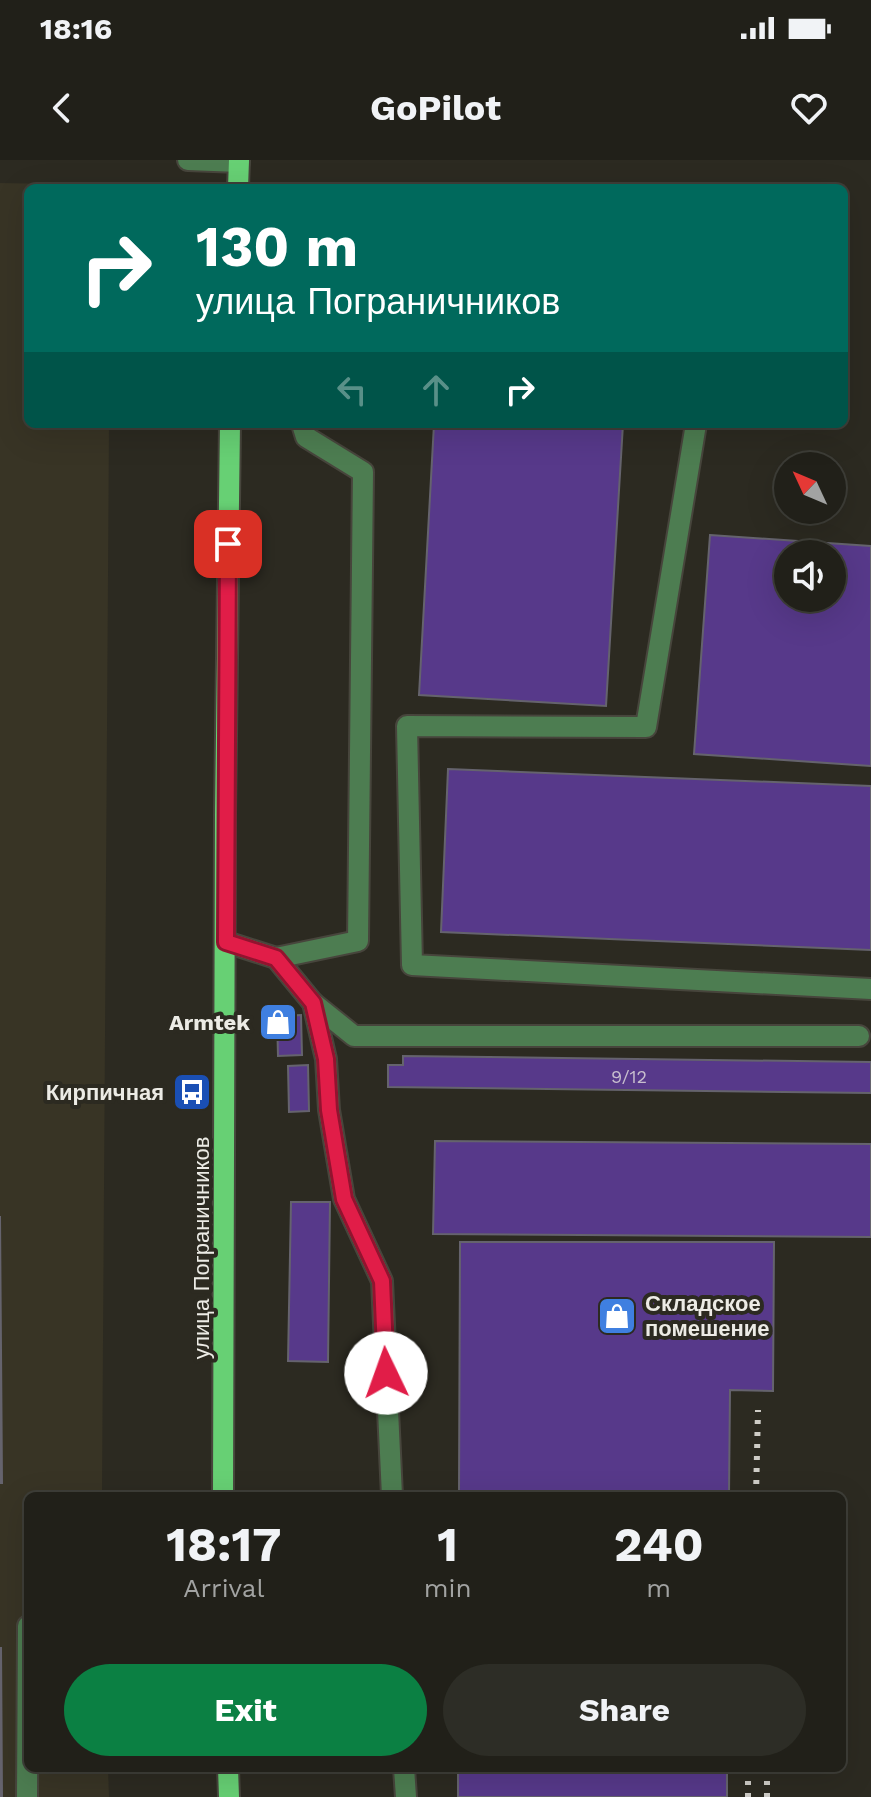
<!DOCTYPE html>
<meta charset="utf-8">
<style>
body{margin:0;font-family:"Work Sans",sans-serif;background:#2d2d26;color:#f1f3f6;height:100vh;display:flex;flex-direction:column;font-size:30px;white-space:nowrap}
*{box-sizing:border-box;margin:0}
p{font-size:26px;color:#a2a3a2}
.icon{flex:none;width:44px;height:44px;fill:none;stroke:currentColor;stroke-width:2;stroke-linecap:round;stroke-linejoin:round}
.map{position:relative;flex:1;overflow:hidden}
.panel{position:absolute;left:24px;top:1332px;width:822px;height:280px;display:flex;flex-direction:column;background:#212019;border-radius:12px;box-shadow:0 8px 32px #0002,0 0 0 2px #3e3e38}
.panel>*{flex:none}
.top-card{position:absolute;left:24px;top:24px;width:824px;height:244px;border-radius:12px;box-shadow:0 8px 32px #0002,0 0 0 2px #3e3e38;background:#00695c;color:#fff;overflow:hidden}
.needle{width:52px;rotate:314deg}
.controls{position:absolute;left:774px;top:292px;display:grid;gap:16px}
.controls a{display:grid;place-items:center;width:72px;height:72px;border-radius:50%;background:#212019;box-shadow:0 8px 32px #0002,0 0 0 2px #3e3e38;font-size:40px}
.pin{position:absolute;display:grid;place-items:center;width:68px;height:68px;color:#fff;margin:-34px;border-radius:16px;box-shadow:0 4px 12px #0006}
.me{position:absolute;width:88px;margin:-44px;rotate:357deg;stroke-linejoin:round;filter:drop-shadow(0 0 6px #0008)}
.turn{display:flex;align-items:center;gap:28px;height:168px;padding:0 40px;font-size:36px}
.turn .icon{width:104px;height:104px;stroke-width:2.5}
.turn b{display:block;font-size:56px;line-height:68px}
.lanes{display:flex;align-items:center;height:76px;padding:0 40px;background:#0003;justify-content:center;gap:40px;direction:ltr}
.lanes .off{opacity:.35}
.eta{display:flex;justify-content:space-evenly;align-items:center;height:136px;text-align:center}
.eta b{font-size:48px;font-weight:700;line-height:56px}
.button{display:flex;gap:16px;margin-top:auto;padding:16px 40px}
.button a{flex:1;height:92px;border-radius:48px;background:#0b8043;color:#fff;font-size:32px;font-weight:700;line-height:92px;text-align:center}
.button a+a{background:#2d2d26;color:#f1f3f6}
.status{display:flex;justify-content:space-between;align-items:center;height:56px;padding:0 40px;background:#212019;direction:ltr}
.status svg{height:22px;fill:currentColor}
header{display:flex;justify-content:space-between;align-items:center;height:104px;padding:0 40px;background:#212019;font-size:36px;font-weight:700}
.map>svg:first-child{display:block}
.built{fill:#383425}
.building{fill:#57398a;stroke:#65636d;stroke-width:2;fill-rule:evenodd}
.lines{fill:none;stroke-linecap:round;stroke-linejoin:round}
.minor-casing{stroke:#47453c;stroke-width:24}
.major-casing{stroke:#47453c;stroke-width:24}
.minor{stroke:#4d7d51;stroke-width:20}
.major{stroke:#67d074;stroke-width:20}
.rail{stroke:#cfcdc7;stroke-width:6;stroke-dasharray:4 8;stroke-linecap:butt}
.route-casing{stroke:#92132f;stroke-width:20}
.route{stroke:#e11d48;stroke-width:14}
.labels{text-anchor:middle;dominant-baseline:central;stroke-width:8;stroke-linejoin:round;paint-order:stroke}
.number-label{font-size:18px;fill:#c7bece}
.poi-label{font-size:22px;font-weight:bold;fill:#ecebe5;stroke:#2c2a21;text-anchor:end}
.street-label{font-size:22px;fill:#ecebe5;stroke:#2c2a21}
</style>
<div class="status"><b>18:16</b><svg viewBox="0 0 49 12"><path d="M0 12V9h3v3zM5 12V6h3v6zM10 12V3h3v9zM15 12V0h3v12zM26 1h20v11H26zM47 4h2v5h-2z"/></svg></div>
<header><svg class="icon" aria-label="back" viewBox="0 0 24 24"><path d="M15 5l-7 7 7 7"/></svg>GoPilot<svg class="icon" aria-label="heart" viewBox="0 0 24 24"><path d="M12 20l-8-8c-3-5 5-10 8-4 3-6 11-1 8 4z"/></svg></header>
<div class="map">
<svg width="871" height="1637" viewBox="0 0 871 1637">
<rect width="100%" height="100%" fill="#2c2a21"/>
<polygon class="built" points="0,23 111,25 111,28 28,28 28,264 109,264 102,1336 28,1336 28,1608 108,1608 109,1637 0,1637"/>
<g class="building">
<polygon points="434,264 623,264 606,546 419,535"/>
<path d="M710,375l161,11v220l-177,-12zM788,394h44v44h-44z"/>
<polygon points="448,609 871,626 871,790 441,772"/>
<polygon points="301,855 302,895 278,896 277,856"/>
<polygon points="403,896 871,902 871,933 388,927 388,905 403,905"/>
<polygon points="308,905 309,951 289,952 288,906"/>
<polygon points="435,981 871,984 871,1077 433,1074"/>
<polygon points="291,1042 330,1042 328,1202 288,1201"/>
<polygon points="0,1056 2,1323 0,1323"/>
<polygon points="460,1082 774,1082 773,1231 730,1230 729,1336 459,1336"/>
<polygon points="0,1488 1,1488 2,1637 0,1637"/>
<rect x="458" y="1608" width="269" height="29"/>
</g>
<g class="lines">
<g class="minor-casing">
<g id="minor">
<polyline points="188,0 239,2"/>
<polyline points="696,264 646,567 407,566 412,805 871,829"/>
<polyline points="226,782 276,798 313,843 326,899 329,950 344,1039 382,1121 392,1336"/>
<polyline points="276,798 358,781 363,312 306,277 302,264"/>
<polyline points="313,843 354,876 859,876"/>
<polyline points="404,1608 406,1637"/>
<polyline points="27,1637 28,1466"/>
</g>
</g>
<g class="major-casing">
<g id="major">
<polyline points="238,28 239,0"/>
<polyline points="223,1336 225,655 230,264"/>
<polyline points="228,1608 229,1637"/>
</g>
</g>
<use href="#minor" class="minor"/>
<use href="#major" class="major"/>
<g class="rail">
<polyline points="756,1336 758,1250"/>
<polyline points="748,1637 748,1608"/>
<polyline points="767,1637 767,1608"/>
</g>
</g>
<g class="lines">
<g class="route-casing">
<polyline id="route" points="228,384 226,782 276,798 313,843 326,899 329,950 344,1039 382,1121 386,1213"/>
</g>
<use href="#route" class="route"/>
</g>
<defs>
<g id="shop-square" transform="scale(2)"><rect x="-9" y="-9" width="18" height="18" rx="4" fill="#3f7fe0" stroke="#2c2a21"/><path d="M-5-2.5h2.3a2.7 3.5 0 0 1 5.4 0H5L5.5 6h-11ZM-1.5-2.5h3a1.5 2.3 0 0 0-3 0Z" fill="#fff"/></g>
<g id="bus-square" transform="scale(2)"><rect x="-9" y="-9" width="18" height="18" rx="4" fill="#1a4fb4" stroke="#2c2a21"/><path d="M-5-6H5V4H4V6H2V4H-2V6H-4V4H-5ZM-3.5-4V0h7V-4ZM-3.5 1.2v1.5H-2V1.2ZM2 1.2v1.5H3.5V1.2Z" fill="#fff"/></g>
</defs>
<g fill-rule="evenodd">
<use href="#shop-square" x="278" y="862"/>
<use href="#bus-square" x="192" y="932"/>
<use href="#shop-square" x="617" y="1156"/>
</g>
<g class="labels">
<g class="number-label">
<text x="629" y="916">9/12</text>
</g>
<g class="poi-label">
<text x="250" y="862">Armtek</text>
<text x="164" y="932">Кирпичная</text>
<text x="645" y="1143" text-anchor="start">Складское<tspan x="645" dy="25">помешение</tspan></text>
</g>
<g class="street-label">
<text transform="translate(201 1088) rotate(-90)">улица Пограничников</text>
</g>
</g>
</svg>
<div class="controls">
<a><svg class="needle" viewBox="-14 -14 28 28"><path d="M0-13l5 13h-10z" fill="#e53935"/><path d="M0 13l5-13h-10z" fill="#a2a3a2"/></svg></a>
<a><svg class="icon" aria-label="sound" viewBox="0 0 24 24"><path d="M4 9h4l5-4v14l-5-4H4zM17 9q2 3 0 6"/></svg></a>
</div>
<div class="pin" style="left:228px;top:384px;background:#d93025"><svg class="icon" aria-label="arrive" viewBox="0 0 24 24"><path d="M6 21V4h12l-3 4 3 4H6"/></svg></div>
<svg class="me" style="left:386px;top:1213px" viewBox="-20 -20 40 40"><circle r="19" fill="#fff"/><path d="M0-13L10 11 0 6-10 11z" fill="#e11d48"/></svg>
<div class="top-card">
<div class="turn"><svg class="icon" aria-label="right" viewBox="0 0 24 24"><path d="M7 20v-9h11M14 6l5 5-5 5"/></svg><div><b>130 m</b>улица Пограничников</div></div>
<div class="lanes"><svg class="icon off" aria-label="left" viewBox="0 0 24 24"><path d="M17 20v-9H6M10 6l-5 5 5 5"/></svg><svg class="icon off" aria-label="ahead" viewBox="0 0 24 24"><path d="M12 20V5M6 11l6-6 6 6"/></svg><svg class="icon" aria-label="right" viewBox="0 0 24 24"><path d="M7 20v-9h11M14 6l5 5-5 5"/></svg></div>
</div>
<section class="panel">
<div class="eta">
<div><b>18:17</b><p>Arrival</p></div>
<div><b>1</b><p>min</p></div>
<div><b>240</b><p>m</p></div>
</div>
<div class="button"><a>Exit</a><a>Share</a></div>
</section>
</div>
